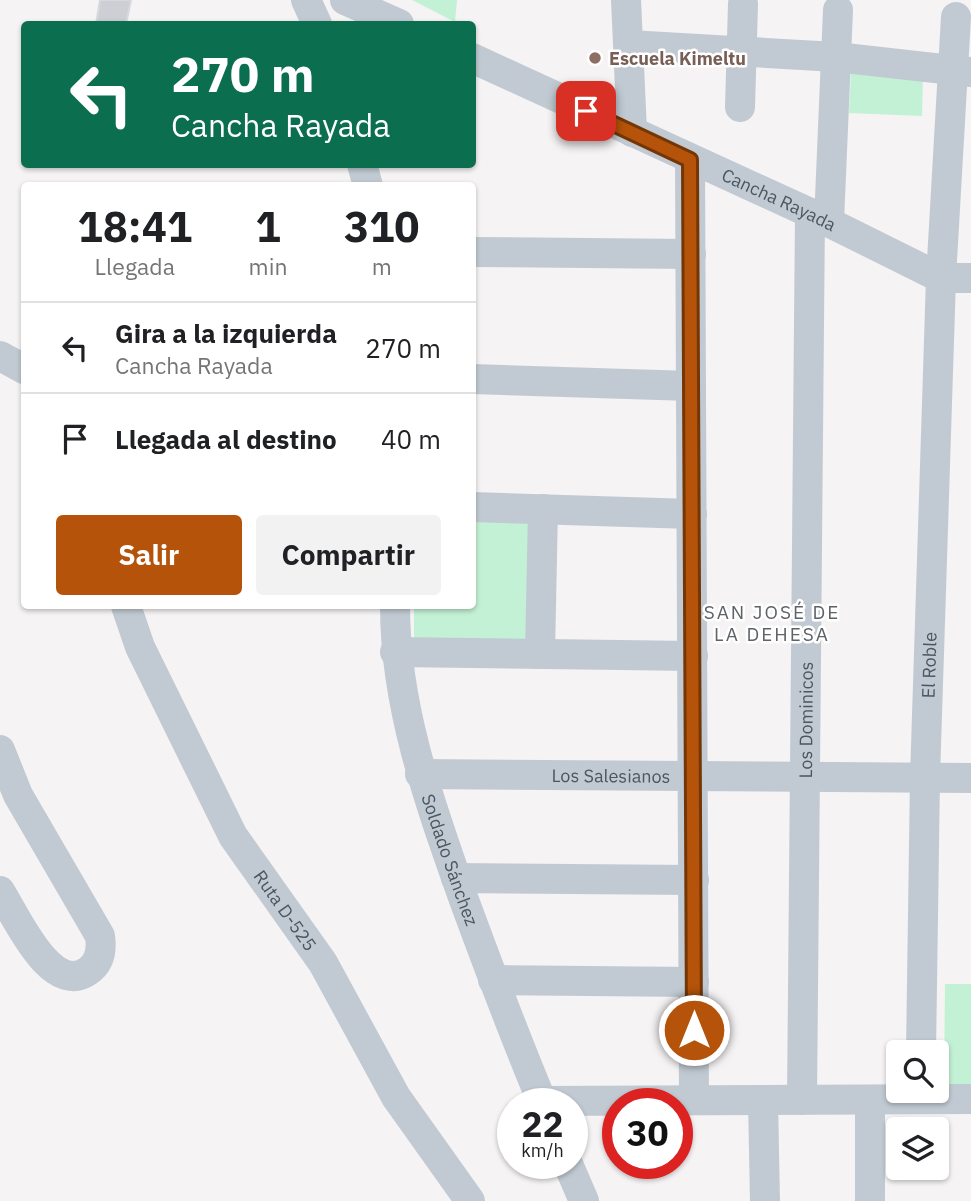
<!DOCTYPE html>
<html lang="es">
<meta charset="utf-8">
<style>
body{margin:0;font-family:"IBM Plex Sans",sans-serif;background:#f2f2f2;color:#202124;height:100vh;display:flex;flex-direction:column;font-size:26px;white-space:nowrap}
*{box-sizing:border-box;margin:0}
p{font-size:23px;color:#757577}
.icon{flex:none;width:38px;height:38px;fill:none;stroke:currentColor;stroke-width:2;stroke-linecap:round;stroke-linejoin:round}
.map{position:relative;flex:1;overflow:hidden}
.drawer{position:absolute;left:21px;top:182px;width:455px;height:427px;display:flex;flex-direction:column;background:#fff;border-radius:7px;box-shadow:0 2px 5px #0004}
.drawer>*{flex:none}
.top-card{position:absolute;left:21px;top:21px;width:455px;height:147px;border-radius:7px;box-shadow:0 2px 5px #0004;background:#0b6e4f;color:#fff;overflow:hidden}
.tools{position:absolute;left:886px;top:1040px;display:grid;gap:14px}
.tools a{display:grid;place-items:center;width:63px;height:63px;border-radius:7px;background:#fff;box-shadow:0 2px 5px #0004;font-size:35px}
.speed{position:absolute;left:497px;top:1088px;display:flex;gap:14px;font-size:35px;font-weight:700;text-align:center}
.speed>*{display:grid;place-content:center;width:91px;height:91px;border-radius:50%;background:#fff;box-shadow:0 2px 5px #0004;line-height:1}
.speed small{font-size:18px;font-weight:400}
.speed .limit{border:10px solid #d22;background:#fff;color:#111}
.pin{position:absolute;display:grid;place-items:center;width:60px;height:60px;color:#fff;margin:-30px;border-radius:14px;box-shadow:0 4px 10px #0006}
.me{position:absolute;width:77px;margin:-38px;rotate:0deg;stroke-linejoin:round;filter:drop-shadow(0 0 5px #0008)}
.turn{display:flex;align-items:center;gap:24px;height:147px;padding:0 35px;font-size:32px}
.turn .icon{width:91px;height:91px;stroke-width:2.5}
.turn b{display:block;font-size:49px;line-height:60px}
.eta{display:flex;justify-content:space-evenly;align-items:center;height:119px;text-align:center}
.eta b{font-size:42px;font-weight:700;line-height:49px}
.primary-button{display:flex;gap:14px;margin-top:auto;padding:14px 35px}
.primary-button a{flex:1;height:80px;border-radius:7px;background:#b45309;color:#fff;font-size:28px;font-weight:700;line-height:80px;text-align:center}
.primary-button a+a{background:#f2f2f2;color:#202124}
ul{padding:0;list-style:none}
li{display:flex;align-items:center;gap:21px;height:91px;padding:0 35px;border-top:2px solid #e0e0e0}
li div{flex:1}
li b{display:block;font-size:26px}
li em{font-style:normal}
.map>svg:first-child{display:block}
.green{fill:#c3f1d5}
.building{fill:#cdcfd5;stroke:#d7d9de;stroke-width:2}
.lines{fill:none;stroke-linecap:round;stroke-linejoin:round}
.minor{stroke:#c1cad2;stroke-width:30}
.route-casing{stroke:#753606;stroke-width:18}
.route{stroke:#b45309;stroke-width:12}
.education-dot{fill:#8d6e63;stroke:#fff;stroke-width:2.5}
.labels{text-anchor:middle;dominant-baseline:central;stroke-width:5;stroke-linejoin:round;paint-order:stroke}
.education-label{font-size:18px;font-weight:bold;fill:#785e54;stroke:#fff;text-anchor:start}
.street-label{font-size:18px;fill:#4a5661;stroke:#fff}
.neighbourhood-label{font-size:19px;letter-spacing:2px;fill:#5f6368;stroke:#fff}
</style>
<div class="map">
<svg width="971" height="1201" viewBox="0 0 971 1201">
<rect width="100%" height="100%" fill="#f5f3f3"/>
<g class="green">
<polygon points="412,0 457,0 455,22"/>
<polygon points="851,72 923,75 922,116 849,113"/>
<polygon points="473,517 536,517 534,646 414,644 414,606 472,606"/>
<polygon points="945,984 971,984 971,1085 944,1085"/>
</g>
<polygon class="building" points="100,0 131,0 126,24 96,24"/>
<g class="lines">
<g class="minor">
<polyline points="306,0 317,24"/>
<polyline points="345,0 399,24"/>
<polyline points="626,0 632,132"/>
<polyline points="629,45 836,57 971,72"/>
<path id="s1" d="M472,58l338,155 131,65h30"/>
<polyline points="740,107 743,4"/>
<polyline points="690,160 694,1100"/>
<polyline points="362,164 368,186"/>
<polyline points="829,222 838,10"/>
<polyline points="472,252 691,254"/>
<polyline points="0,356 24,369"/>
<polyline points="472,379 691,386"/>
<polyline points="472,507 692,514"/>
<path id="s2" d="M126,606l14,41 93,189 90,127 73,134 74,104"/>
<path id="s3" d="M395,606c0,102 35,198 69,294 25,68 51,137 79,204"/>
<polyline points="395,652 693,656"/>
<polyline points="540,654 543,509"/>
<path d="M0,750l18,45 82,141c2,14 0,27 -12,35 -37,26 -72,-55 -88,-80"/>
<path id="s4" d="M420,774l551,4"/>
<polyline points="456,878 694,880"/>
<polyline points="493,980 694,982"/>
<path id="s5" d="M921,1052l4,-274 16,-500 15,-261"/>
<polyline points="763,1100 765,1201"/>
<path id="s6" d="M802,1100l8,-887"/>
<polyline points="870,1100 870,1201"/>
<polyline points="541,1101 971,1099"/>
<polyline points="568,1164 584,1201"/>
</g>
</g>
<g class="lines">
<g class="route-casing">
<polyline id="route" points="586,111 690,160 694,1030"/>
</g>
<use href="#route" class="route"/>
</g>
<circle class="education-dot" cx="595" cy="58" r="7"/>
<g class="labels">
<g class="education-label">
<text x="609" y="58">Escuela Kimeltu</text>
</g>
<g class="street-label">
<text stroke="none"><textPath href="#s1" startOffset="338">Cancha Rayada</textPath></text>
<text stroke="none"><textPath href="#s5" startOffset="387">El Roble</textPath></text>
<text stroke="none"><textPath href="#s6" startOffset="380">Los Dominicos</textPath></text>
<text stroke="none"><textPath href="#s4" startOffset="191">Los Salesianos</textPath></text>
<text stroke="none"><textPath href="#s3" startOffset="261">Soldado Sánchez</textPath></text>
<text stroke="none"><textPath href="#s2" startOffset="345">Ruta D-525</textPath></text>
</g>
<g class="neighbourhood-label">
<text x="772" y="612">SAN JOSÉ DE<tspan x="772" dy="22">LA DEHESA</tspan></text>
</g>
</g>
</svg>
<div class="tools">
<a><svg class="icon" aria-label="search" viewBox="0 0 24 24"><circle cx="10" cy="10" r="6"/><path d="M15 15l6 6"/></svg></a>
<a><svg class="icon" aria-label="layers" viewBox="0 0 24 24"><path d="M12 4l9 5-9 5-9-5zM3 14l9 5 9-5"/></svg></a>
</div>
<div class="speed"><div>22<small>km/h</small></div><div class="limit">30</div></div>
<div class="pin" style="left:586px;top:111px;background:#d93025"><svg class="icon" aria-label="arrive" viewBox="0 0 24 24"><path d="M6 21V4h12l-3 4 3 4H6"/></svg></div>
<svg class="me" style="left:694px;top:1030px" viewBox="-20 -20 40 40"><circle r="17" fill="#b45309" stroke="#fff" stroke-width="3"/><path d="M0-11L8 9 0 5-8 9z" fill="#fff"/></svg>
<div class="top-card">
<div class="turn"><svg class="icon" aria-label="left" viewBox="0 0 24 24"><path d="M17 20v-9H6M10 6l-5 5 5 5"/></svg><div><b>270 m</b>Cancha Rayada</div></div>
</div>
<section class="drawer">
<div class="eta">
<div><b>18:41</b><p>Llegada</p></div>
<div><b>1</b><p>min</p></div>
<div><b>310</b><p>m</p></div>
</div>
<ul>
<li><svg class="icon" aria-label="left" viewBox="0 0 24 24"><path d="M17 20v-9H6M10 6l-5 5 5 5"/></svg><div><b>Gira a la izquierda</b><p>Cancha Rayada</p></div><em>270 m</em></li>
<li><svg class="icon" aria-label="arrive" viewBox="0 0 24 24"><path d="M6 21V4h12l-3 4 3 4H6"/></svg><div><b>Llegada al destino</b></div><em>40 m</em></li>
</ul>
<div class="primary-button"><a>Salir</a><a>Compartir</a></div>
</section>
</div>
